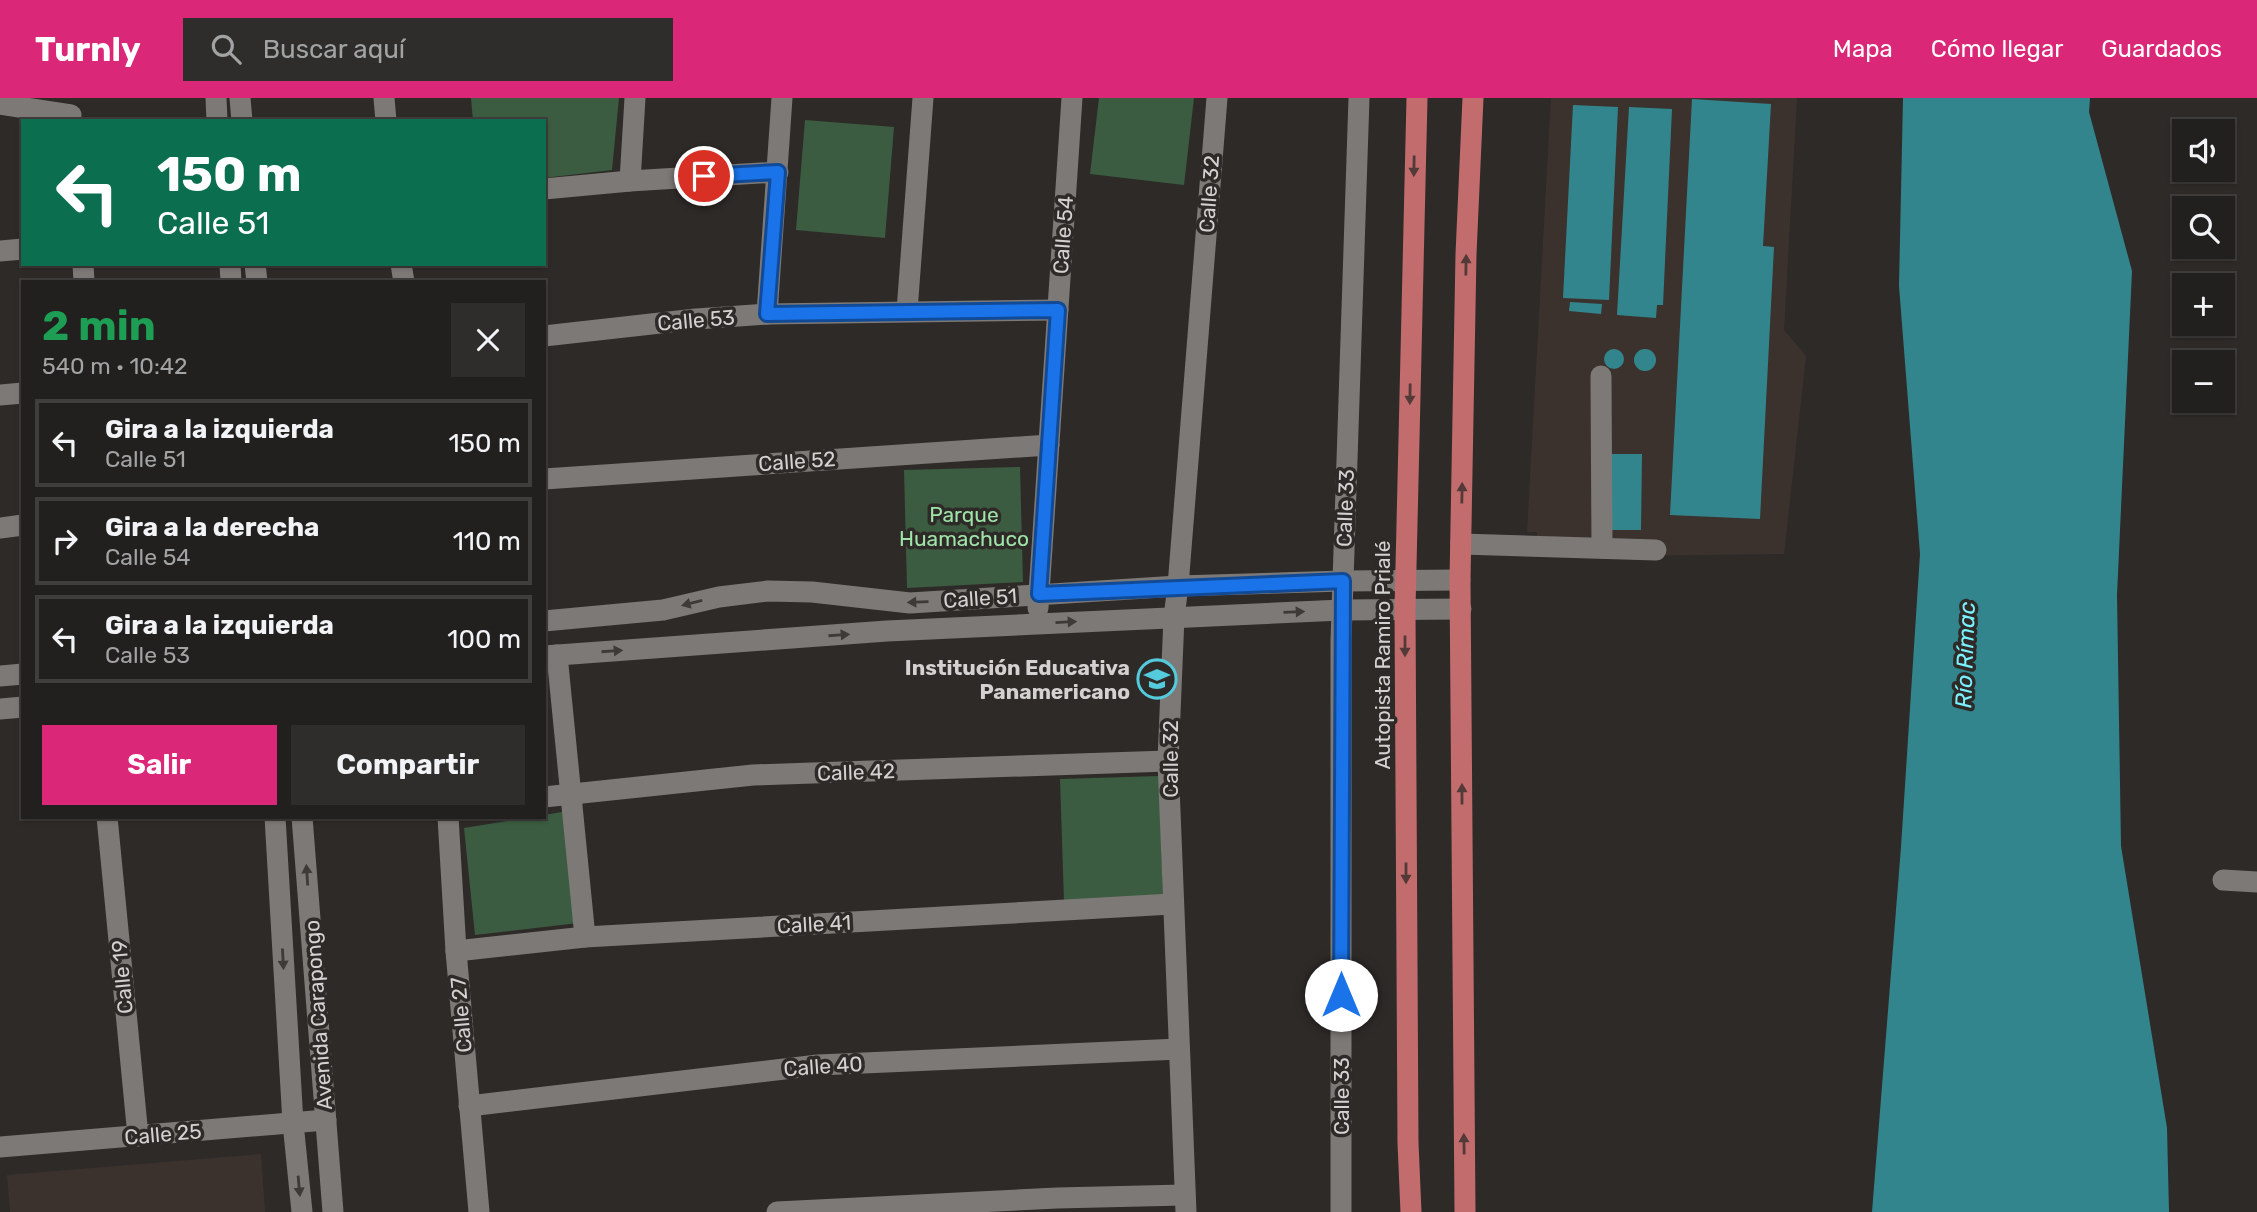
<!DOCTYPE html>
<html lang="es">
<meta charset="utf-8">
<style>
body{margin:0;font-family:Rubik,sans-serif;background:#2e2d2b;color:#f1f3f6;height:100vh;display:flex;flex-direction:column;font-size:26px;white-space:nowrap}
*{box-sizing:border-box;margin:0}
p{font-size:23px;color:#a2a3a4}
.icon{flex:none;width:38px;height:38px;fill:none;stroke:currentColor;stroke-width:2;stroke-linecap:round;stroke-linejoin:round}
.map{position:relative;flex:1;overflow:hidden}
.panel{position:absolute;left:21px;top:182px;width:525px;height:539px;display:flex;flex-direction:column;background:#22201e;border-radius:0px;box-shadow:0 2px 5px #0004,0 0 0 2px #3f3e3c}
.panel>*{flex:none}
.guide{position:absolute;left:21px;top:21px;width:525px;height:147px;border-radius:0px;box-shadow:0 2px 5px #0004,0 0 0 2px #3f3e3c;background:#0b6e4f;color:#fff;overflow:hidden}
.fabs{position:absolute;left:2172px;top:21px;display:grid;gap:14px}
.fabs a{display:grid;place-items:center;width:63px;height:63px;border-radius:0px;background:#22201e;box-shadow:0 2px 5px #0004,0 0 0 2px #3f3e3c;font-size:35px}
.pin{position:absolute;display:grid;place-items:center;width:60px;height:60px;color:#fff;margin:-30px;border:4px solid #fff;border-radius:50%;box-shadow:0 2px 7px #0007}
.me{position:absolute;width:77px;margin:-38px;rotate:0deg;stroke-linejoin:round;filter:drop-shadow(0 0 5px #0008)}
.turn{display:flex;align-items:center;gap:24px;height:147px;padding:0 21px;font-size:32px}
.turn .icon{width:91px;height:91px;stroke-width:2.5}
.turn b{display:block;font-size:49px;line-height:60px}
.round{display:grid;place-items:center;flex:none;width:74px;height:74px;border-radius:0px;background:#2e2d2b}
.overview{display:flex;align-items:center;justify-content:space-between;height:119px;padding:0 21px}
h1{font-size:42px;font-weight:700;line-height:52px;color:#1e9e55}
.button{display:flex;gap:14px;margin-top:auto;padding:14px 21px}
.button a{flex:1;height:80px;border-radius:0px;background:#db2777;color:#fff;font-size:28px;font-weight:700;line-height:80px;text-align:center}
.button a+a{background:#2e2d2b;color:#f1f3f6}
ul{padding:0;list-style:none}
li{display:flex;align-items:center;gap:21px;height:88px;margin:0 14px 10px;padding:0 7px;border:4px solid #3f3e3c;border-radius:0px}
li div{flex:1}
li b{display:block;font-size:26px}
li em{font-style:normal}
header{display:flex;align-items:center;gap:42px;box-sizing:border-box;height:98px;padding:0 35px;background:#db2777;color:#fff}
header strong{font-size:33px}
nav{display:flex;gap:38px;margin-inline-start:auto;font-size:24px}
.search{width:490px;height:63px;background:#2e2d2b;display:flex;align-items:center;gap:18px;box-sizing:border-box;padding:0 24px;border-radius:0px;color:#a2a3a4;font-size:26px}
.map>svg:first-child{display:block}
.built{fill:#3c322d}
.green{fill:#3b5c40}
.water{fill:#33858d}
.lines{fill:none;stroke-linecap:round;stroke-linejoin:round}
.minor{stroke:#7d7977;stroke-width:21}
.highway{stroke:#c36c6d;stroke-width:21}
.oneway{fill:#533a39}
.oneway2{fill:#3e3a38}
.route-casing{stroke:#114b97;stroke-width:18}
.route{stroke:#1a73e8;stroke-width:12}
.labels{text-anchor:middle;dominant-baseline:central;stroke-width:7;stroke-linejoin:round;paint-order:stroke}
.street-label{font-size:21px;fill:#d4d2d1;stroke:#2e2a28}
.park-label{font-size:21px;fill:#9ee4a9;stroke:#2e2a28}
.poi-label{font-size:21px;font-weight:bold;fill:#d4d2d1;stroke:#2e2a28;text-anchor:end}
.water-label{font-size:23px;font-style:italic;fill:#7bf2ff;stroke:#2e2a28}
</style>
<header>
<strong>Turnly</strong>
<div class="search"><svg class="icon" aria-label="search" viewBox="0 0 24 24"><circle cx="10" cy="10" r="6"/><path d="M15 15l6 6"/></svg>Buscar aquí</div>
<nav><a>Mapa</a><a>Cómo llegar</a><a>Guardados</a></nav>
</header>
<div class="map">
<svg width="2257" height="1114" viewBox="0 0 2257 1114">
<rect width="100%" height="100%" fill="#2e2a28"/>
<g class="built">
<polygon points="1551,0 1797,0 1784,232 1806,258 1784,456 1537,459 1537,434 1527,434"/>
<polygon points="261,1056 265,1114 10,1114 7,1077"/>
</g>
<g class="green">
<polygon points="471,0 619,0 612,72 544,80 544,23 473,23"/>
<polygon points="1099,0 1194,0 1184,87 1090,76"/>
<polygon points="805,22 894,29 885,140 796,132"/>
<polygon points="1020,369 1023,484 907,490 904,372"/>
<polygon points="1159,678 1163,800 1064,803 1060,681"/>
<polygon points="568,713 578,825 475,837 464,730 531,719 544,719 544,717"/>
</g>
<g class="water">
<polygon points="1903,0 2090,0 2089,14 2132,173 2117,497 2121,748 2167,1030 2169,1114 1872,1114 1901,749 1920,456 1899,188"/>
<polygon points="1692,1 1771,6 1763,148 1774,149 1760,421 1670,417"/>
<polygon points="1573,7 1618,9 1609,202 1563,200"/>
<polygon points="1629,9 1672,11 1663,207 1657,207 1656,220 1617,217"/>
<polygon points="1570,204 1602,206 1601,216 1569,213"/>
<circle cx="1614" cy="261" r="10"/>
<circle cx="1645" cy="262" r="11"/>
<polygon points="1611,356 1642,356 1641,432 1610,432"/>
</g>
<g class="lines">
<g class="minor">
<polyline points="216,0 217,23"/>
<polyline points="240,0 242,23"/>
<polyline points="384,0 386,23"/>
<polyline points="0,6 71,17"/>
<polyline points="630,83 635,0"/>
<polyline points="544,91 630,83 778,74"/>
<polyline points="0,153 23,151"/>
<polyline points="83,166 84,184"/>
<polyline points="230,166 231,184"/>
<polyline points="255,166 257,184"/>
<polyline points="401,166 404,184"/>
<polyline points="907,213 923,0"/>
<polyline points="767,216 782,0"/>
<polyline points="544,238 696,221 767,216 1058,212"/>
<polyline points="1601,278 1602,450"/>
<polyline points="0,297 23,295"/>
<polyline points="544,381 1049,347"/>
<polyline points="0,430 23,427"/>
<polyline points="1461,446 1656,452"/>
<polyline points="1038,510 1072,0"/>
<polyline points="544,523 663,512 719,499 768,493 812,494 910,505 1178,488 1343,483 1460,482"/>
<polyline points="557,557 585,839"/>
<polyline points="544,558 887,533 1342,512 1461,511"/>
<polyline points="0,578 23,576"/>
<polyline points="0,611 23,609"/>
<polyline points="544,699 753,677 1168,663"/>
<polyline points="107,719 138,1038"/>
<polyline points="275,719 293,1025 302,1114"/>
<polyline points="302,719 333,1114"/>
<polyline points="448,719 456,853 479,1114"/>
<polyline points="2223,782 2257,784"/>
<polyline points="456,853 585,839 1172,806"/>
<polyline points="469,1008 818,967 1179,951"/>
<polyline points="0,1049 326,1022"/>
<polyline points="777,1114 1057,1100 1184,1097"/>
<polyline points="1186,1114 1168,663 1174,519 1178,488 1217,0"/>
<polyline points="1341,1114 1341,543 1359,0"/>
</g>
<g class="highway">
<polyline points="1411,1114 1408,1045 1405,511 1417,0"/>
<polyline points="1465,1114 1460,482 1466,156 1473,0"/>
</g>
</g>
<defs><path id="oneway-solid" d="M-6-.8H1V-3.2L6.5 0L1 3.2V.8H-6Z" transform="scale(1.75)"/></defs>
<g class="oneway">
<use href="#oneway-solid" transform="translate(1414 68) rotate(91)"/>
<use href="#oneway-solid" transform="translate(1466 167) rotate(-89)"/>
<use href="#oneway-solid" transform="translate(1410 296) rotate(91)"/>
<use href="#oneway-solid" transform="translate(1462 395) rotate(-89)"/>
<use href="#oneway-solid" transform="translate(1405 548) rotate(90)"/>
<use href="#oneway-solid" transform="translate(1462 696) rotate(-90)"/>
<use href="#oneway-solid" transform="translate(1406 775) rotate(90)"/>
<use href="#oneway-solid" transform="translate(1464 1046) rotate(-91)"/>
</g>
<g class="oneway2">
<use href="#oneway-solid" transform="translate(918 504) rotate(178)"/>
<use href="#oneway-solid" transform="translate(692 505) rotate(166)"/>
<use href="#oneway-solid" transform="translate(1294 514) rotate(-2)"/>
<use href="#oneway-solid" transform="translate(1066 524) rotate(-3)"/>
<use href="#oneway-solid" transform="translate(839 537) rotate(-4)"/>
<use href="#oneway-solid" transform="translate(612 553) rotate(-4)"/>
<use href="#oneway-solid" transform="translate(307 777) rotate(-94)"/>
<use href="#oneway-solid" transform="translate(283 861) rotate(87)"/>
<use href="#oneway-solid" transform="translate(299 1088) rotate(85)"/>
</g>
<g class="lines">
<g class="route-casing">
<polyline id="route" points="704,78 778,74 767,216 1058,212 1039,496 1343,483 1341,897"/>
</g>
<use href="#route" class="route"/>
</g>
<defs>
<g id="school-ring" transform="scale(2.0125)"><circle r="9.5" fill="#2e2a28" stroke="#54cadd" stroke-width="1.5"/><path d="M0-5L7-2L0 1L-7-2ZM-4 1L0 2.5L4 1V4Q0 6-4 4Z" fill="#54cadd"/></g>
</defs>
<g fill-rule="evenodd">
<use href="#school-ring" x="1157" y="581"/>
</g>
<g class="labels">
<g class="street-label">
<text transform="translate(1209 96) rotate(-86)">Calle 32</text>
<text transform="translate(1063 137) rotate(-86)">Calle 54</text>
<text transform="translate(696 222) rotate(-5)">Calle 53</text>
<text transform="translate(797 363) rotate(-4)">Calle 52</text>
<text transform="translate(1345 410) rotate(-88)">Calle 33</text>
<text transform="translate(980 500) rotate(-4)">Calle 51</text>
<text transform="translate(1382 557) rotate(-90)">Autopista Ramiro Prialé</text>
<text transform="translate(1170 661) rotate(-90)">Calle 32</text>
<text transform="translate(856 674) rotate(-2)">Calle 42</text>
<text transform="translate(814 826) rotate(-3)">Calle 41</text>
<text transform="translate(122 879) rotate(-95)">Calle 19</text>
<text transform="translate(318 917) rotate(-94)">Avenida Carapongo</text>
<text transform="translate(461 917) rotate(-95)">Calle 27</text>
<text transform="translate(823 968) rotate(-4)">Calle 40</text>
<text transform="translate(1341 998) rotate(-90)">Calle 33</text>
<text transform="translate(163 1036) rotate(-5)">Calle 25</text>
</g>
<g class="park-label">
<text x="964" y="416">Parque<tspan x="964" dy="24">Huamachuco</tspan></text>
</g>
<g class="poi-label">
<text x="1130" y="569">Institución Educativa<tspan x="1130" dy="24">Panamericano</tspan></text>
</g>
<g class="water-label">
<text transform="translate(1965 557) rotate(-88)">Río Rímac</text>
</g>
</g>
</svg>
<div class="fabs">
<a><svg class="icon" aria-label="sound" viewBox="0 0 24 24"><path d="M4 9h4l5-4v14l-5-4H4zM17 9q2 3 0 6"/></svg></a>
<a><svg class="icon" aria-label="search" viewBox="0 0 24 24"><circle cx="10" cy="10" r="6"/><path d="M15 15l6 6"/></svg></a>
<a>+</a>
<a>−</a>
</div>
<div class="pin" style="left:704px;top:78px;background:#d93025"><svg class="icon" aria-label="arrive" viewBox="0 0 24 24"><path d="M6 21V4h12l-3 4 3 4H6"/></svg></div>
<svg class="me" style="left:1341px;top:897px" viewBox="-20 -20 40 40"><circle r="19" fill="#fff"/><path d="M0-13L10 11 0 6-10 11z" fill="#1a73e8"/></svg>
<div class="guide">
<div class="turn"><svg class="icon" aria-label="left" viewBox="0 0 24 24"><path d="M17 20v-9H6M10 6l-5 5 5 5"/></svg><div><b>150 m</b>Calle 51</div></div>
</div>
<section class="panel">
<div class="overview"><div><h1>2 min</h1><p>540 m · 10:42</p></div><a class="round"><svg class="icon" aria-label="close" viewBox="0 0 24 24"><path d="M6 6l12 12M18 6L6 18"/></svg></a></div>
<ul>
<li><svg class="icon" aria-label="left" viewBox="0 0 24 24"><path d="M17 20v-9H6M10 6l-5 5 5 5"/></svg><div><b>Gira a la izquierda</b><p>Calle 51</p></div><em>150 m</em></li>
<li><svg class="icon" aria-label="right" viewBox="0 0 24 24"><path d="M7 20v-9h11M14 6l5 5-5 5"/></svg><div><b>Gira a la derecha</b><p>Calle 54</p></div><em>110 m</em></li>
<li><svg class="icon" aria-label="left" viewBox="0 0 24 24"><path d="M17 20v-9H6M10 6l-5 5 5 5"/></svg><div><b>Gira a la izquierda</b><p>Calle 53</p></div><em>100 m</em></li>
</ul>
<div class="button"><a>Salir</a><a>Compartir</a></div>
</section>
</div>
